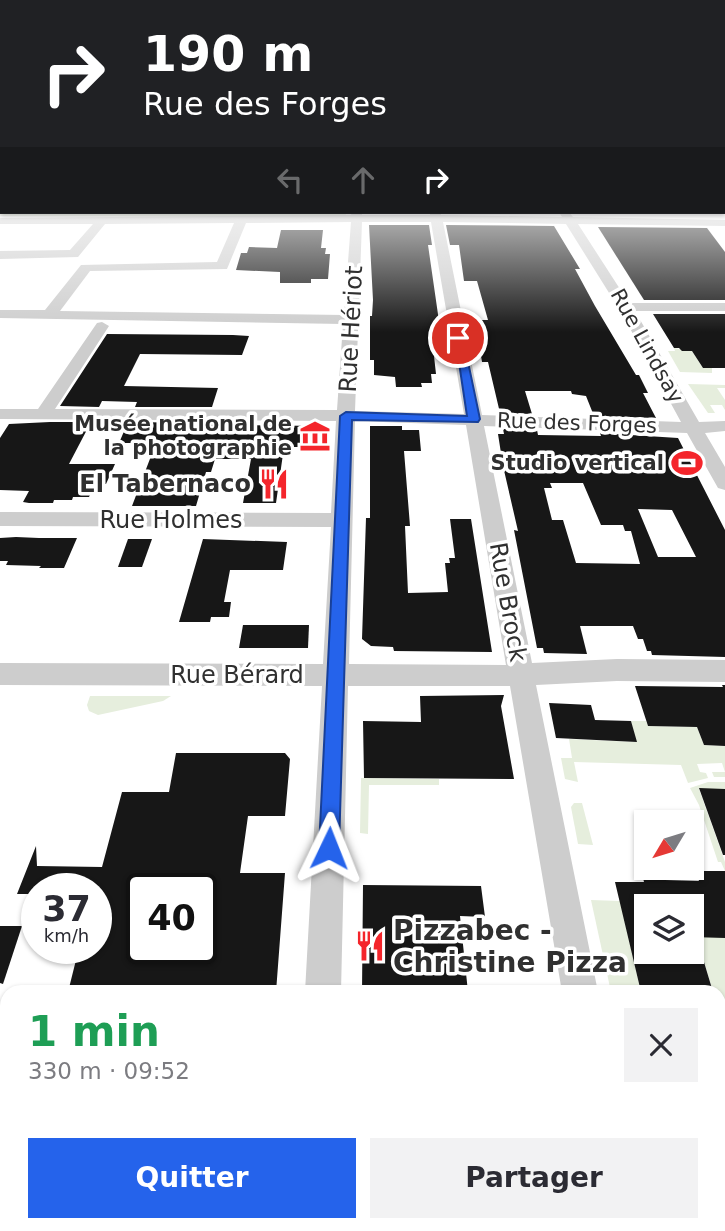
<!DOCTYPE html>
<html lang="fr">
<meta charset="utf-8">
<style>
body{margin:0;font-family:"DejaVu Sans",sans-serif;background:#f2f2f3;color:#2b2b33;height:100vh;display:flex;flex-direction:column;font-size:26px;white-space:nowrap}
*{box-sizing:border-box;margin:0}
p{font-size:23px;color:#7c7c81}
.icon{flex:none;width:38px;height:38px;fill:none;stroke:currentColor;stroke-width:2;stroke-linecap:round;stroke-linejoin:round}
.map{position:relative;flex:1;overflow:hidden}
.side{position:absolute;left:0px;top:985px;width:726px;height:247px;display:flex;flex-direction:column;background:#fff;border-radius:21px 21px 0 0;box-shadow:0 2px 5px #0004}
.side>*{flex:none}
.hud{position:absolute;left:0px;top:0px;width:726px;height:214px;box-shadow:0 2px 5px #0004;background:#202124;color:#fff;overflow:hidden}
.needle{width:46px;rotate:232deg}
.fabs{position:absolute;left:634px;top:810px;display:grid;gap:14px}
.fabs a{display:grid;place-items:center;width:70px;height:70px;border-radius:0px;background:#fff;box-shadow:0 2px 5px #0004;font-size:35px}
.speed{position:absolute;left:21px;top:873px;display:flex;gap:14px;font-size:35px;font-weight:700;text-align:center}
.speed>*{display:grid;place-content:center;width:91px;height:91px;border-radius:50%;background:#fff;box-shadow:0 2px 5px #0004;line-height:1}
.speed small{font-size:18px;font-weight:400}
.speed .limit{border:4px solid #111;border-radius:10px;background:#fff;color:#111}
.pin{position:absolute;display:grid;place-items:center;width:60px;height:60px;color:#fff;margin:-30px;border:4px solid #fff;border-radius:50%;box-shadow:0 2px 7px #0007}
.me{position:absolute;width:77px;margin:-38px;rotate:2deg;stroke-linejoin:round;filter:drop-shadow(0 0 5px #0008)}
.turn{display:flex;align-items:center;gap:24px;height:147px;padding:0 28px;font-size:32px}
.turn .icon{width:91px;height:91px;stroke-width:2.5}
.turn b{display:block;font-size:49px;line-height:60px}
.lanes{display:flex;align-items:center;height:66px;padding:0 28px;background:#0003;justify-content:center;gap:35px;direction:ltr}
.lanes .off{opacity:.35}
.round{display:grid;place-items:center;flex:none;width:74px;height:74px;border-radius:0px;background:#f2f2f3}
.overview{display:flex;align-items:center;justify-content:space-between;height:119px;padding:0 28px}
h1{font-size:42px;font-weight:700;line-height:52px;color:#1e9e55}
.primary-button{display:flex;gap:14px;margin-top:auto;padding:14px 28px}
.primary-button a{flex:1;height:80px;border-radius:0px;background:#2563eb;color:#fff;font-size:28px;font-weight:700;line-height:80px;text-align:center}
.primary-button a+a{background:#f2f2f3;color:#2b2b33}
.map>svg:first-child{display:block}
.green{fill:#e6eedd}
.building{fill:#171717;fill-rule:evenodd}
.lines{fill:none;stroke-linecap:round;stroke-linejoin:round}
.minor{fill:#cdcdcd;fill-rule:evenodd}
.route{fill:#2563eb;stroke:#184099;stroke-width:2}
.labels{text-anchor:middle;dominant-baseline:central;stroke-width:7;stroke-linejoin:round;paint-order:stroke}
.far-street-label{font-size:21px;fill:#303030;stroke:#fff}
.far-poi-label{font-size:21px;font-weight:bold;fill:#303030;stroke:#fff;text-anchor:end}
.street-label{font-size:24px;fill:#303030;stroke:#fff}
.poi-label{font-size:24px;font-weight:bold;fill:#303030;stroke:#fff;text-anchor:end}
.near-poi-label{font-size:28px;font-weight:bold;fill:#303030;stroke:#fff;text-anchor:start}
</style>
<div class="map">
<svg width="725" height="1231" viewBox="0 0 725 1231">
<rect width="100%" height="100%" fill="#fff"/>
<g class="green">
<polygon points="0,209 2,212 17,212 346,214 345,217 0,216"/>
<polygon points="674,348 692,351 703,368 712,368 712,373 680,372 668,351 675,351"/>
<polygon points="688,384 725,385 725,388 717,388 725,400 725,410 722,405 710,405 715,413 708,413"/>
<polygon points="90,696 171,696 163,701 98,715 89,711 87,705"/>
<polygon points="631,721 646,721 648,726 697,727 704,745 725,746 725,777 714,777 712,772 725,772 722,763 697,764 700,772 706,773 708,778 688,783 681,765 574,762 578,782 565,779 561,758 572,758 569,739 636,742"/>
<polygon points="361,778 439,779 439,785 369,785 368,834 360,833"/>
<polygon points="708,782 725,782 725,789 699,789 725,862 725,871 721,862 718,862 699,805 690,788"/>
<polygon points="574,803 582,803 593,845 578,844 571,807"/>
<polygon points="591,900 620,901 641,992 611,992"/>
<polygon points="691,918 725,938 725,1021 722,1021 719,992 713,992"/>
</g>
<g class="building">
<polygon points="369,225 429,225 432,245 428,245 444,356 434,356 436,374 431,374 432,383 421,383 422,387 396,387 395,377 374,375 374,360 370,360 370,316 372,316 373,300"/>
<polygon points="446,225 554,226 580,269 575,269 595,306 636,375 639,375 648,393 643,393 656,418 594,416 586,396 572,394 571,391 525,391 532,414 500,413 488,362 482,362 475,320 488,320 477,281 464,281 459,245 450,245"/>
<polygon points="598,227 707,228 725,252 725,300 644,300"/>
<polygon points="281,230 323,230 321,248 326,248 325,254 330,254 328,279 311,279 311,283 280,283 280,272 236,270 241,253 247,253 249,247 277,248"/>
<polygon points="653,314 725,314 725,368 703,368 692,351 682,351 679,348 674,348"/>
<polygon points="107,334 233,335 249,336 242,355 140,354 124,386 218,388 212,407 135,407 137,402 102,401 99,407 60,406"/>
<polygon points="50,422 91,422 69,464 115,464 106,484 95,484 89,497 73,497 72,500 54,500 53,503 29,503 23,502 29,491 0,490 0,438 9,424"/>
<polygon points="128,422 206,423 218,425 322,426 320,447 284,447 276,503 243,503 251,459 215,459 211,472 206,472 196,506 132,506 156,443 119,443"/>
<polygon points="370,426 402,426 402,430 419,430 421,451 404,451 410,526 405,526 408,593 448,592 445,563 450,563 449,558 455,558 450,519 471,519 492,652 394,651 393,647 371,646 362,639 366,518 370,518"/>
<path d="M503,429l34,1 1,5 63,1 -1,-3 78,5 47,92v127l-73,-2 -1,-4h-4l-4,-12h-5l-5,-13h-53l7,28 -43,-1 -1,-5h-6l-23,-118 4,1 -15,-65 -5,-32h6zM550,483h33l18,42h22l2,6h6l9,33 -64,-1 -13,-43h-11l-8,-32h8zM638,509l34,1 24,47h-38z"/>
<polygon points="16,537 39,538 77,538 64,568 39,568 41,566 6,565 8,561 0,561 0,538"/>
<polygon points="128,539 152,539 142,567 118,567"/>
<polygon points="203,539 287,542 283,570 230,570 224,602 231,602 229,617 211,617 210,622 179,622"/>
<polygon points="243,625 309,625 308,648 239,648"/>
<polygon points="722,685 725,685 725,746 704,745 697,727 648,726 635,686 723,687"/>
<polygon points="504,695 501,706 514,779 364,778 363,721 421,722 420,696"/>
<polygon points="549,703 591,705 595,720 631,721 637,742 556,738"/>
<path d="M176,753h109l5,6 -5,57h-37l-8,57h45l-9,119h-208l11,-44h17v-59h-59v5h-20l19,-48 1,20 65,1 20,-75h47zM142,889h59v12h7l-7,47h-59z"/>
<polygon points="699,788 725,789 725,855 723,855"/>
<polygon points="641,870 662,870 665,880 699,881 695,871 725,871 725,938 691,937 691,906 646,906 646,952 701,952 713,992 641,992 615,882 644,882"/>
<polygon points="363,885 481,886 485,917 460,916 468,992 362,992"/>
<polygon points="0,926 22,926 3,984 0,983"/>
</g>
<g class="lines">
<g class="minor">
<rect x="724" y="178" width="1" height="6"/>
<path d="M352,212h10v3h68v-3h10l1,3 121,2 -3,-5h10l4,5 152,3v6l-147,-2 51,79h96v8h-90l64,111 26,-1v10l-20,2 20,34v23l-7,-2 -31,-55 -203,-7 48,237 85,-4 108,1v22l-108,-1 -81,4 62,307h-36l-52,-306h-162l-7,306h-36l17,-306 -322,-1v-22l323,1 8,-137 -331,-1v-14l331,1 5,-92 -336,-2v-10h38l59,-86 5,-1 7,4 -54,83 282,1 6,-86 -343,-6v-8h45l36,-45 136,-3 17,-39 -129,1 -27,33 -78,2v-8l70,-1 23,-26h-93v-6l351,-3zM351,222l-7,93 -284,-4 30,-40 137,-2 19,-46zM362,222h69l33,192 -109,-3zM443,222l123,2 55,88 60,110 -199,-7zM355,421l111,4 40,240 -157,-1z"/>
<rect x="0" y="1055" width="7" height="40"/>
<rect x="294" y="1225" width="44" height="6"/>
<polygon points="603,1225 647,1225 648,1231 604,1231"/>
</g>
</g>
<linearGradient id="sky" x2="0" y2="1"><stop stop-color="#9bc5eb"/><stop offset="0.48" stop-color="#fff"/><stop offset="1" stop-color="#fff" stop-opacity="0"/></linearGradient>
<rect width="725" height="332" fill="url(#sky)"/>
<polygon class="route" points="455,336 463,338 480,419 478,422 352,420 339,848 336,856 329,859 322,856 319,848 340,416 346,412 467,416"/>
<defs>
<g id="museum-bare" transform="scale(2.415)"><path d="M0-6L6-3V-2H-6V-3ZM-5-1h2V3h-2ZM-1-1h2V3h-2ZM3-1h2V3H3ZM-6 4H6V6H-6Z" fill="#f4252b" stroke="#fff" stroke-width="2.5" paint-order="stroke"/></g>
<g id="stadium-bare" transform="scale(2.415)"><path d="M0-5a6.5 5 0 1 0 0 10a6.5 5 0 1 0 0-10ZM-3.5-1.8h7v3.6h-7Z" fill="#f4252b" stroke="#fff" stroke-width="2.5" paint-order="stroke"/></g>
<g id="restaurant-bare" transform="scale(2.415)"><path d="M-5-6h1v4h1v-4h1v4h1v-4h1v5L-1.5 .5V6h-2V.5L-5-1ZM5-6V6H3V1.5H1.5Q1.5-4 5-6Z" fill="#f4252b" stroke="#fff" stroke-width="2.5" paint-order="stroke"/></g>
</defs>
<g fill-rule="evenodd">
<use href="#museum-bare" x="315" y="436"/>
<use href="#stadium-bare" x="687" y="463"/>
<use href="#restaurant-bare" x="274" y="484"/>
<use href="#restaurant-bare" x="370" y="946"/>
</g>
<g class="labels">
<g class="far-street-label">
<text transform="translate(647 346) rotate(61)">Rue Lindsay</text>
<text transform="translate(577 423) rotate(2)">Rue des Forges</text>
</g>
<g class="far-poi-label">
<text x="292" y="424">Musée national de<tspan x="292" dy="24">la photographie</tspan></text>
<text x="664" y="463">Studio vertical</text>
</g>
<g class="street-label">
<text transform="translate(351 329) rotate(-87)">Rue Hériot</text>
<text x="171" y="520">Rue Holmes</text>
<text transform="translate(508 602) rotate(80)">Rue Brock</text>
<text x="237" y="675">Rue Bérard</text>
</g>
<g class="poi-label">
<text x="251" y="484">El Tabernaco</text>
</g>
<g class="near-poi-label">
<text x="393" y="930">Pizzabec -<tspan x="393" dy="32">Christine Pizza</tspan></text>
</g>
</g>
</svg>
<div class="fabs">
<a><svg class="needle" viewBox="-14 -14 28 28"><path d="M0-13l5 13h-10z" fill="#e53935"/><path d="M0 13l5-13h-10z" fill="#7c7c81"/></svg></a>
<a><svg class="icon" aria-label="layers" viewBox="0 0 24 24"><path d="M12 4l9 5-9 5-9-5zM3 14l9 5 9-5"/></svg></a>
</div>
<div class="speed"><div>37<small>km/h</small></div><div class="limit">40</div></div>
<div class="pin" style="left:458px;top:338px;background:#d93025"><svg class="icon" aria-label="arrive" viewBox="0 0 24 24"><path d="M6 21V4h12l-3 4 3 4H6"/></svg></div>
<svg class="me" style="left:329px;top:848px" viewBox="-20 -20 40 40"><path d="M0-17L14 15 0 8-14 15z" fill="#2563eb" stroke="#fff" stroke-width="4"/></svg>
<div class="hud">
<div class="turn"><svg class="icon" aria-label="right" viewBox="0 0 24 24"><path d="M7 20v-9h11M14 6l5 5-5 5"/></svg><div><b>190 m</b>Rue des Forges</div></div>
<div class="lanes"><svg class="icon off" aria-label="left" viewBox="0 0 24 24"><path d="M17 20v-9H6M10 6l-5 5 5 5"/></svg><svg class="icon off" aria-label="ahead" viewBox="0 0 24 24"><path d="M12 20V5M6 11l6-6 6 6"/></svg><svg class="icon" aria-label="right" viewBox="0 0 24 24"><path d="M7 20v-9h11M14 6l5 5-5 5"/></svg></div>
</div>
<section class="side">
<div class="overview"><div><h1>1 min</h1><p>330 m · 09:52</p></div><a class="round"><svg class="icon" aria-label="close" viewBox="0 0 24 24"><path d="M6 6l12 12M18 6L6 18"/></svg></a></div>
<div class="primary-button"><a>Quitter</a><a>Partager</a></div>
</section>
</div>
